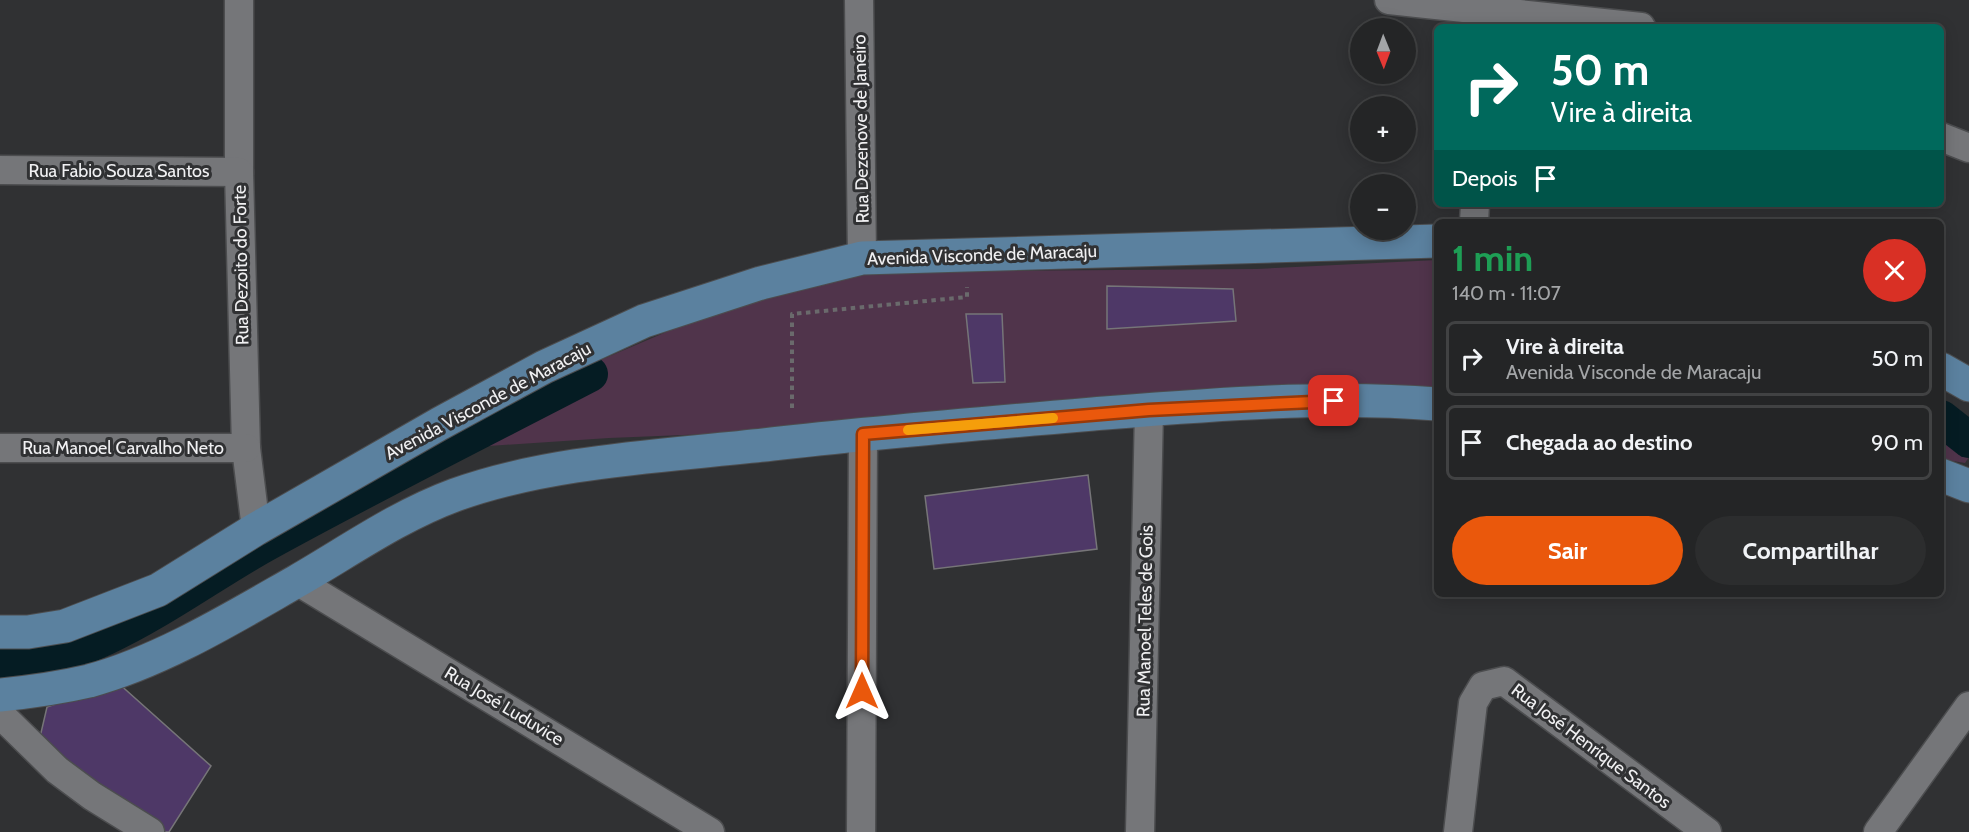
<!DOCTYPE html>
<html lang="pt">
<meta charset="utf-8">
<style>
body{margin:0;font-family:Cabin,sans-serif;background:#2c2d2e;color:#f1f3f6;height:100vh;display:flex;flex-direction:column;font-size:22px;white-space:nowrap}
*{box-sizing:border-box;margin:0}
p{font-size:20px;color:#a3a5a7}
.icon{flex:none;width:33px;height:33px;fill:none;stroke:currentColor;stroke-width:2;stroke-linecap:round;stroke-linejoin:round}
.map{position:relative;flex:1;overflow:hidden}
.drawer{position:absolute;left:1434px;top:219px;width:510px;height:378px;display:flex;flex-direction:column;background:#242526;border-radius:9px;box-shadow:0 3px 15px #0003,0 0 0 2px #414243}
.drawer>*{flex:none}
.hud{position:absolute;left:1434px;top:24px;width:510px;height:183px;border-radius:9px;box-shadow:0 3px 15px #0003,0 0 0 2px #414243;background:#00695c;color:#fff;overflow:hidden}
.needle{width:39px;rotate:179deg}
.tools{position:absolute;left:1350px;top:18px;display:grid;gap:12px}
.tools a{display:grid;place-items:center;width:66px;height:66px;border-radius:50%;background:#242526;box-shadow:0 3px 15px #0003,0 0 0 2px #414243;font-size:30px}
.pin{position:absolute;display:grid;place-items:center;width:51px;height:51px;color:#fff;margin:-26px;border-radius:12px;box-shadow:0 3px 9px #0006}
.me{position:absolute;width:66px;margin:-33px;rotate:0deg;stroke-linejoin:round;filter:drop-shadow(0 0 4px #0008)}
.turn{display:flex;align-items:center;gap:21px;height:126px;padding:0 18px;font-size:27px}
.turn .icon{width:78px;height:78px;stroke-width:2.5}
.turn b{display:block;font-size:42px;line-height:51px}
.then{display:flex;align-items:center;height:57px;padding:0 18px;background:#0003;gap:12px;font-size:22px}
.round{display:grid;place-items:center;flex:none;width:63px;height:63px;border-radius:32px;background:#2c2d2e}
.head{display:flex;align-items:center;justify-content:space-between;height:102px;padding:0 18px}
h1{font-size:36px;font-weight:700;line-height:45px;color:#1e9e55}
.cta{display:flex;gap:12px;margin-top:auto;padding:12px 18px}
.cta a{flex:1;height:69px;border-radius:36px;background:#ea580c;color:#fff;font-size:24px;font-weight:700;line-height:69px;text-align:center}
.cta a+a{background:#2c2d2e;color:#f1f3f6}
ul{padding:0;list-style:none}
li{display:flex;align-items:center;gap:18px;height:75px;margin:0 12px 9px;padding:0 6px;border:3px solid #414243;border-radius:9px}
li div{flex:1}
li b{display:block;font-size:22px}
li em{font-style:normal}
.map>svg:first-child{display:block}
.green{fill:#50344b}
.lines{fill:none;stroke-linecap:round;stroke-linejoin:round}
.canal{stroke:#051c23;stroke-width:36}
.building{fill:#4e3867;stroke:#767578;stroke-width:1.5}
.minor-casing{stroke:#4c4d4f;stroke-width:31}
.secondary-casing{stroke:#4c4d4f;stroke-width:35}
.path{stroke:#6a6a6c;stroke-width:4;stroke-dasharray:4.5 4.5;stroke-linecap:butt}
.minor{stroke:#757679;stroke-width:28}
.secondary{stroke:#5b819f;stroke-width:33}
.route-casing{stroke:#983908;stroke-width:15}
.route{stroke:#ea580c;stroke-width:10}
.slow{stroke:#f59e0b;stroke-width:10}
.labels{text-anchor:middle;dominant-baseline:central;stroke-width:6;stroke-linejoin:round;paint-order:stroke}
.street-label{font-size:18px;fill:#f0f0f2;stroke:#303133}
</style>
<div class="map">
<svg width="1969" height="832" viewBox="0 0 1969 832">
<rect width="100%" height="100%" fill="#303133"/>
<g class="green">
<polygon points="1437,260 1437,390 811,430 609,438 474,447 595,382 589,365 746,298 869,274 968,271 1257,269"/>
<polygon points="1941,425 1969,445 1969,457 1965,463 1941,459"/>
</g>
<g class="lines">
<g class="canal">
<polyline points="1941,418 1969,440"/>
<path d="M0,665c96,-2 184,-76 265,-121 107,-59 217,-114 325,-170"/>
</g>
</g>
<g class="building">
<polygon points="1107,286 1233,289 1236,321 1107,329"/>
<polygon points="966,314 1002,314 1005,382 973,383"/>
<polygon points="1088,475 1097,549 934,569 925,496"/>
<polygon points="117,682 211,766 169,832 150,832 37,750 47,707"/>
</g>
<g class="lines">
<g class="minor-casing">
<g id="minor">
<polyline points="239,0 239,172 246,448 256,529"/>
<polyline points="859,0 862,258"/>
<polyline points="1389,0 1641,27"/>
<polyline points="1941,137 1969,148"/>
<polyline points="0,170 239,172"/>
<polyline points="1474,222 1475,204"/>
<polyline points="0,448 246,448"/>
<polyline points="297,581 710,832"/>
<polyline points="0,714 57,770 92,796 150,832"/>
<polyline points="861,832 863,434"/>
<polyline points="1140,832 1149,410"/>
<polyline points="1458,832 1473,703 1483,686 1504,681 1707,832"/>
<polyline points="1878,832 1969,706"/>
</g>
</g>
<g class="secondary-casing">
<g id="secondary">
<polyline points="1941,369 1969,385"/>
<polyline points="1941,475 1969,486"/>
<polyline points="0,632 28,632 65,626 158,590 256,529 439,424 544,367 644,321 761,283 862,258 1437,241"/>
<path d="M0,695c30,-3 59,-7 89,-14 73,-20 143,-63 208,-100 52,-30 101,-65 158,-86 97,-35 214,-39 317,-51 107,-12 214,-21 321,-30 113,-9 230,-19 344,-10"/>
</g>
</g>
<polyline class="path" points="792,408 792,314 967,297 967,287"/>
<use href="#minor" class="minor"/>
<use href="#secondary" class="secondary"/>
</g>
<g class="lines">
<g class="route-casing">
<polyline id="route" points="862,691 863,434 1149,410 1334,401"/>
</g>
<use href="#route" class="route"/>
<polyline class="slow" points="908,430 1053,418"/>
</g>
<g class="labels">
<g class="street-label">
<text transform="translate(861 129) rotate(-91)">Rua Dezenove de Janeiro</text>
<text x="119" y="171">Rua Fabio Souza Santos</text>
<text transform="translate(982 255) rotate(-2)">Avenida Visconde de Maracaju</text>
<text transform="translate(241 265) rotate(-91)">Rua Dezoito do Forte</text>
<text transform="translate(488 401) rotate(-28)">Avenida Visconde de Maracaju</text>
<text x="123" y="448">Rua Manoel Carvalho Neto</text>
<text transform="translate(1145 621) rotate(-89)">Rua Manoel Teles de Gois</text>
<text transform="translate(504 706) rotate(31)">Rua José Luduvice</text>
<text transform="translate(1591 746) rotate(37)">Rua José Henrique Santos</text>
</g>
</g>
</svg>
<div class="tools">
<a><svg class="needle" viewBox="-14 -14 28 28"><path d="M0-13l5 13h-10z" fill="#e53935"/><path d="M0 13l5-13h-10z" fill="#a3a5a7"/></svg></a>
<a>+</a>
<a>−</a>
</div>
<div class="pin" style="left:1334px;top:401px;background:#d93025"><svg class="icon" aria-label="arrive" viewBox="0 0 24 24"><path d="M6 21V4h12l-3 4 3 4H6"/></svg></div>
<svg class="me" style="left:862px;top:691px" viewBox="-20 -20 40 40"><path d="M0-17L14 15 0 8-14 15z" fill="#ea580c" stroke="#fff" stroke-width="4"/></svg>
<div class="hud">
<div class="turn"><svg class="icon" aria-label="right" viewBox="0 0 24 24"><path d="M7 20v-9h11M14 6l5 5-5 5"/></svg><div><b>50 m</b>Vire à direita</div></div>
<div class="then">Depois<svg class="icon" aria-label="arrive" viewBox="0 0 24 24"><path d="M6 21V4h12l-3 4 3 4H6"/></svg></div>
</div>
<section class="drawer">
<div class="head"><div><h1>1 min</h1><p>140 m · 11:07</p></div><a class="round" style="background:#d93025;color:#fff"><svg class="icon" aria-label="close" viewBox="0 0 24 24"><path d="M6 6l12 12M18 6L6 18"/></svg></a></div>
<ul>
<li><svg class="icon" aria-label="right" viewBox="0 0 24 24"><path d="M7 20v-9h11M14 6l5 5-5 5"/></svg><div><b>Vire à direita</b><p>Avenida Visconde de Maracaju</p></div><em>50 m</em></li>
<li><svg class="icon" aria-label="arrive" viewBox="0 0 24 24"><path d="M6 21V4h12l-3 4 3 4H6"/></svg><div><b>Chegada ao destino</b></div><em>90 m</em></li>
</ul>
<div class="cta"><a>Sair</a><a>Compartilhar</a></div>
</section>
</div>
